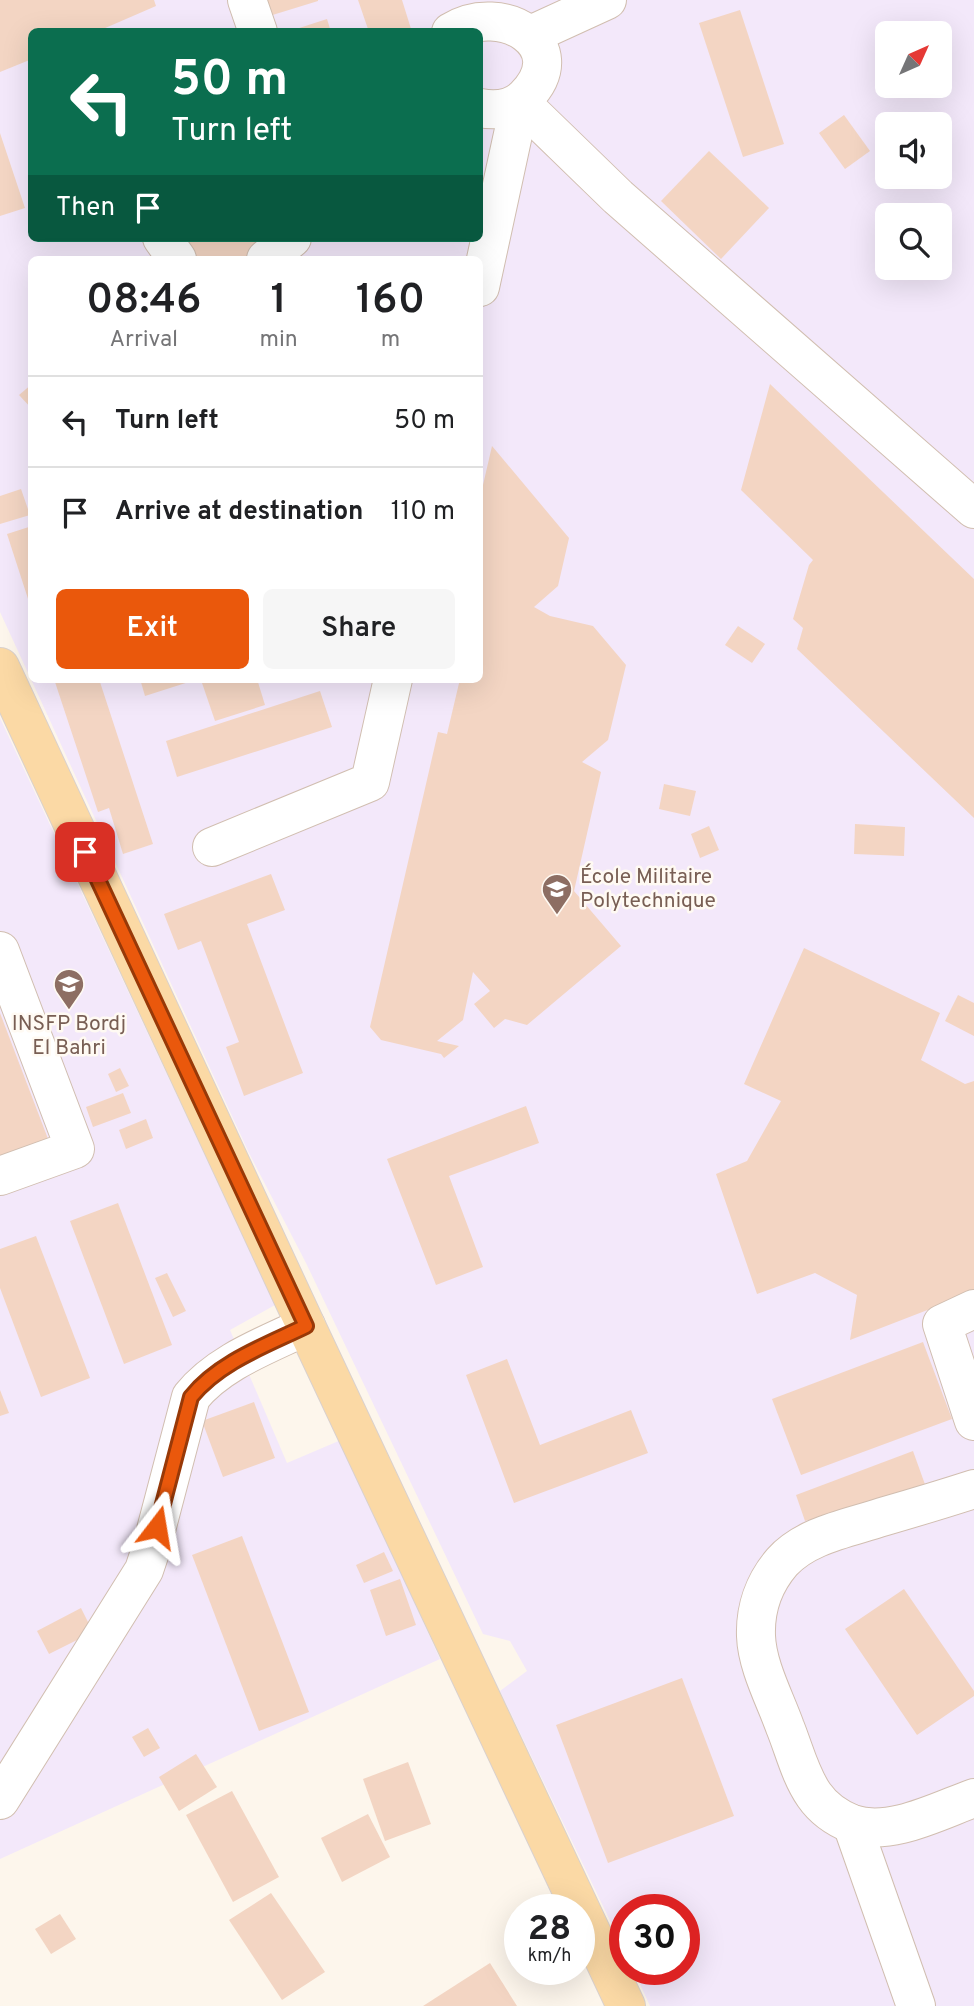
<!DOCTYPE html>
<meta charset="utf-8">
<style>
body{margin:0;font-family:Overpass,sans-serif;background:#f6f6f6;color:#202124;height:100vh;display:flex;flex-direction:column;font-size:26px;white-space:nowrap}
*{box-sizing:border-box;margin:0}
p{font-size:23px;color:#757577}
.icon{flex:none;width:38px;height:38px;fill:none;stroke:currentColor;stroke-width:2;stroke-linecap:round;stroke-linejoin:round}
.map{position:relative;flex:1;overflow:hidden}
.sheet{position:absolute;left:28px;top:256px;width:455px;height:427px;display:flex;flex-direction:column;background:#fff;border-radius:10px;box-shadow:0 7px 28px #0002}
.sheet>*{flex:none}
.banner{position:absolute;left:28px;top:28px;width:455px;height:214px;border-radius:10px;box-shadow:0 7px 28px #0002;background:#0b6e4f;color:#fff;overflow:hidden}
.needle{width:46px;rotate:45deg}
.tools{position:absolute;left:875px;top:21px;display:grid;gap:14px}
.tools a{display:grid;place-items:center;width:77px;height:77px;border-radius:10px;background:#fff;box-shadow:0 7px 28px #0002;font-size:35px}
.speed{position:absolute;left:504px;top:1894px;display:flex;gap:14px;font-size:35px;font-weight:700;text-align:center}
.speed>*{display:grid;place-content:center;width:91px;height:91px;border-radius:50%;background:#fff;box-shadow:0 7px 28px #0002;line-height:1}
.speed small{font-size:18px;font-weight:400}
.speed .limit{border:10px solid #d22;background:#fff;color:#111}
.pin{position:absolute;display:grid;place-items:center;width:60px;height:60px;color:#fff;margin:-30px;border-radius:14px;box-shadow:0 4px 10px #0006}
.me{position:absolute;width:77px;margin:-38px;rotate:14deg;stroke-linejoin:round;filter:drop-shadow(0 0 5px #0008)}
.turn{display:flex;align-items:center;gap:24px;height:147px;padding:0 28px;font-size:32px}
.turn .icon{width:91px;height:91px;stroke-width:2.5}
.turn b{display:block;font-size:49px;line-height:60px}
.then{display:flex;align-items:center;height:66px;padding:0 28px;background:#0003;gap:14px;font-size:26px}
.eta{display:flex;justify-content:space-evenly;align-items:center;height:119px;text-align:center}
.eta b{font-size:42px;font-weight:600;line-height:49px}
.action{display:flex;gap:14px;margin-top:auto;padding:14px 28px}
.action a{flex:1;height:80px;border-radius:10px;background:#ea580c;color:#fff;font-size:28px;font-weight:600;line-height:80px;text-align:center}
.action a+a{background:#f6f6f6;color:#202124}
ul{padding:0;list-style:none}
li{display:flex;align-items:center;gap:21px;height:91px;padding:0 28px;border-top:2px solid #e0e0e0}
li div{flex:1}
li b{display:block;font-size:26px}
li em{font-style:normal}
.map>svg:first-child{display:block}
.education{fill:#f3e8fa;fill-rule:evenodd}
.building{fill:#f3d5c3}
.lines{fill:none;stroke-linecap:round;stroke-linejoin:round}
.minor-casing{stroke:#d1beb0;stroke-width:40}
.major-casing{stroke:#dad1cd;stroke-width:40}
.minor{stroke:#fff;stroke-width:38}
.major{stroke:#fbd9a5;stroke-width:38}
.route-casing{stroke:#983908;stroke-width:18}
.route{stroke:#ea580c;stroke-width:12}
.labels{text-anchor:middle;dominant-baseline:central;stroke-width:5;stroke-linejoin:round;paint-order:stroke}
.education-label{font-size:21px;fill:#785e54;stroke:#fffaf3;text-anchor:start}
</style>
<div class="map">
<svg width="974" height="2006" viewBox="0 0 974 2006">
<rect width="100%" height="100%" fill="#fdf6ec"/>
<g class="education">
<path d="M0,0h974v2006h-324l-17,-37h51v-60h-59v43l-125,-261 27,-20 -17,-30 -27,-7 -177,-371 -57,-110 -249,-541zM32,32h448v206h-448zM887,33h53v53h-53zM887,124h53v53h-53zM887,215h53v53h-53zM32,259h448v420h-448z"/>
<polygon points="0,718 275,1305 230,1330 287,1463 341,1440 440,1659 0,1859"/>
</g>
<g class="building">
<polygon points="0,0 154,0 156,6 96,32 32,32 32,59 0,72"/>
<polygon points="260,0 318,0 318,1 266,17"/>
<polygon points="358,0 402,0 412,32 369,32"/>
<polygon points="740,10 784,144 743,157 699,23"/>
<polygon points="327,19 331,32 291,32 290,31"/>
<polygon points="844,115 870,151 845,169 819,133"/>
<polygon points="0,133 25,208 0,216"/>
<polygon points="709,151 769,208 721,259 661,201"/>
<polygon points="177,238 282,238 255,259 194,259"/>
<polygon points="32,384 32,409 19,395"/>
<polygon points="770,384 974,579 974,818 797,649 803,628 793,619 809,565 813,560 741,490"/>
<polygon points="492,446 569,538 558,586 534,607 550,616 593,626 626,665 608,740 582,762 601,772 574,891 621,946 527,1025 505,1019 494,1028 474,1004 490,991 473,972 463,1020 437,1041 459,1046 444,1058 441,1054 381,1040 370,1027 438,732 447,734 460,679 480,679 480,592 482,582 480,580 480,498"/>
<polygon points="21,489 30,515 0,524 0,496"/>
<polygon points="32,526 32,608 31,608 7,534"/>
<polygon points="738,626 765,644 752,663 725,645"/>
<polygon points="54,679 99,679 153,844 123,854 109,808 98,812"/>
<polygon points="140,679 195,679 195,680 145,696"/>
<polygon points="204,679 257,679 265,705 215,721 201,680"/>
<polygon points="320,691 332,727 177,777 166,741"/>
<polygon points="664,784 696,791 690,816 659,809"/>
<polygon points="855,824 905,827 904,856 854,854"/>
<polygon points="709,826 719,850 700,858 691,834"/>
<polygon points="271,874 285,910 247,924 303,1073 244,1096 226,1047 239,1042 201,941 178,950 164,914"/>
<polygon points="804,948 940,1013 921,1060 965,1084 974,1081 974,1292 850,1340 857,1295 815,1273 757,1294 716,1174 747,1161 781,1101 744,1084"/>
<polygon points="958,995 974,1003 974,1036 945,1021"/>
<polygon points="0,1013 50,1144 0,1158"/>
<polygon points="120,1068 129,1086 116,1092 108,1074"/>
<polygon points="123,1093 131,1113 93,1127 86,1107"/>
<polygon points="526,1106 539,1143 449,1176 483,1267 436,1285 387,1159"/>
<polygon points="146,1119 153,1138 126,1149 119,1130"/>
<polygon points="118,1203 172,1345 124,1364 70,1221"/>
<polygon points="36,1236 90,1378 41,1397 0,1288 0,1249"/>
<polygon points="167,1273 186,1311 173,1317 155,1278"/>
<polygon points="923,1342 952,1419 801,1475 772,1399"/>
<polygon points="507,1359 540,1445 631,1410 648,1453 514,1503 466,1375"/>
<polygon points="0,1390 9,1413 0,1416"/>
<polygon points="254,1402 275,1458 223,1477 202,1421"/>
<polygon points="913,1451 927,1490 805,1521 796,1495"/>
<polygon points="242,1536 309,1712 259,1731 192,1555"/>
<polygon points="384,1552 393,1571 364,1583 356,1565"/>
<polygon points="400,1579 416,1625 386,1636 370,1590"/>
<polygon points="904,1589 974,1691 974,1696 917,1735 845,1629"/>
<polygon points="81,1608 93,1632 49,1654 37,1631"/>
<polygon points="682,1678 734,1816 608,1863 556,1725"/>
<polygon points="148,1728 160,1748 144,1757 132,1737"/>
<polygon points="196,1754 217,1787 179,1811 159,1777"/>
<polygon points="408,1762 431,1824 385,1841 363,1779"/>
<polygon points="232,1791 279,1877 233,1902 186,1815"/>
<polygon points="368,1814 390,1857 342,1882 321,1838"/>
<polygon points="271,1893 325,1972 282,2000 229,1920"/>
<polygon points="60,1914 76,1939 51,1954 35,1929"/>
<polygon points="490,1963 517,2006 423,2006"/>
</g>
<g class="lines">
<g class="minor-casing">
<g id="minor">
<polyline points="247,0 258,32"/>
<path d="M451,32c51,-32 125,14 74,65 -12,12 -29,14 -45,11"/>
<polyline points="535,33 607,0"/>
<polyline points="520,102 618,197 974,509"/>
<polyline points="162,238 177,259"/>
<polyline points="266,259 292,238"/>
<polyline points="480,287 520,102"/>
<polyline points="212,847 370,782 393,679"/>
<polyline points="0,951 75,1149 0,1176"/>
<polyline points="974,1309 942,1324 974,1421"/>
<path d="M974,1489c-31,10 -61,19 -92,28 -33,11 -76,18 -100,45 -18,21 -27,47 -26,74 1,30 19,63 29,91 9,22 15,48 29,68 9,13 23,23 38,29 38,13 86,-13 122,-26"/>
<path d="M0,1800l144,-230 7,-21 40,-152c28,-35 76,-52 115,-71"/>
<polyline points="852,1824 916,2006"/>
</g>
</g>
<g class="major-casing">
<polyline id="major" points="0,667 306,1326 626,2006"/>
</g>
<use href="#minor" class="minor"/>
<use href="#major" class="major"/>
</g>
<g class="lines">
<g class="route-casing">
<path id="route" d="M85,852l221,474c-39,19 -87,36 -115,71l-34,130"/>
</g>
<use href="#route" class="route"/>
</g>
<defs>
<g id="university-pin" transform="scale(1.575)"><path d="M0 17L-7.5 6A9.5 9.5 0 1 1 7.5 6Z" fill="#8d6e63" stroke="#fffaf3"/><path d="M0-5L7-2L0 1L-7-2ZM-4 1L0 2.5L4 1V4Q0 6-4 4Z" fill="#fff"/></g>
</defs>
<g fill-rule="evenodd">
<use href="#university-pin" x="557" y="889"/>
<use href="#university-pin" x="69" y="984"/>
</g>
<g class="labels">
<g class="education-label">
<text x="580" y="877">École Militaire<tspan x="580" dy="24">Polytechnique</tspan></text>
<text x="69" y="1024" text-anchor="middle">INSFP Bordj<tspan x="69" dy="24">El Bahri</tspan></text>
</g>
</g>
</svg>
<div class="tools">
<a><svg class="needle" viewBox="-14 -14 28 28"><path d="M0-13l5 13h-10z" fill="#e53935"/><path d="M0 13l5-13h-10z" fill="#757577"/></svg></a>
<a><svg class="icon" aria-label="sound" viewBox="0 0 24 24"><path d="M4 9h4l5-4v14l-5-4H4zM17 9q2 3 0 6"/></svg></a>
<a><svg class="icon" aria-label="search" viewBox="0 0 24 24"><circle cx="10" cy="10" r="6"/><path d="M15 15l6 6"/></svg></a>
</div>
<div class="speed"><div>28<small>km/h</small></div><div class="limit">30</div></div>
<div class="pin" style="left:85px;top:852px;background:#d93025"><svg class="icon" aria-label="arrive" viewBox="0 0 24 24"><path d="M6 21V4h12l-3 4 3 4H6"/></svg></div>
<svg class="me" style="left:157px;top:1527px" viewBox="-20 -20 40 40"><path d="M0-17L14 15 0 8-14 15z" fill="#ea580c" stroke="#fff" stroke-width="4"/></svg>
<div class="banner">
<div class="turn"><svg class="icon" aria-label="left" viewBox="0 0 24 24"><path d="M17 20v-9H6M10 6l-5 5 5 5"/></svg><div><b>50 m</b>Turn left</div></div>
<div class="then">Then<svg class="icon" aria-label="arrive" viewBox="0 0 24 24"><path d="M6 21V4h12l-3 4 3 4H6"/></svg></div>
</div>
<section class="sheet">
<div class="eta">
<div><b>08:46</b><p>Arrival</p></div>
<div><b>1</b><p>min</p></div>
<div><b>160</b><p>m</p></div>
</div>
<ul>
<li><svg class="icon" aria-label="left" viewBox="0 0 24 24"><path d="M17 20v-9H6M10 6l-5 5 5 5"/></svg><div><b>Turn left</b></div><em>50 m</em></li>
<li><svg class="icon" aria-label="arrive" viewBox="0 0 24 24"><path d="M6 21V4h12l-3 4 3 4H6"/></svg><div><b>Arrive at destination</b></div><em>110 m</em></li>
</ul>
<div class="action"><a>Exit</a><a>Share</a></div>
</section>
</div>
